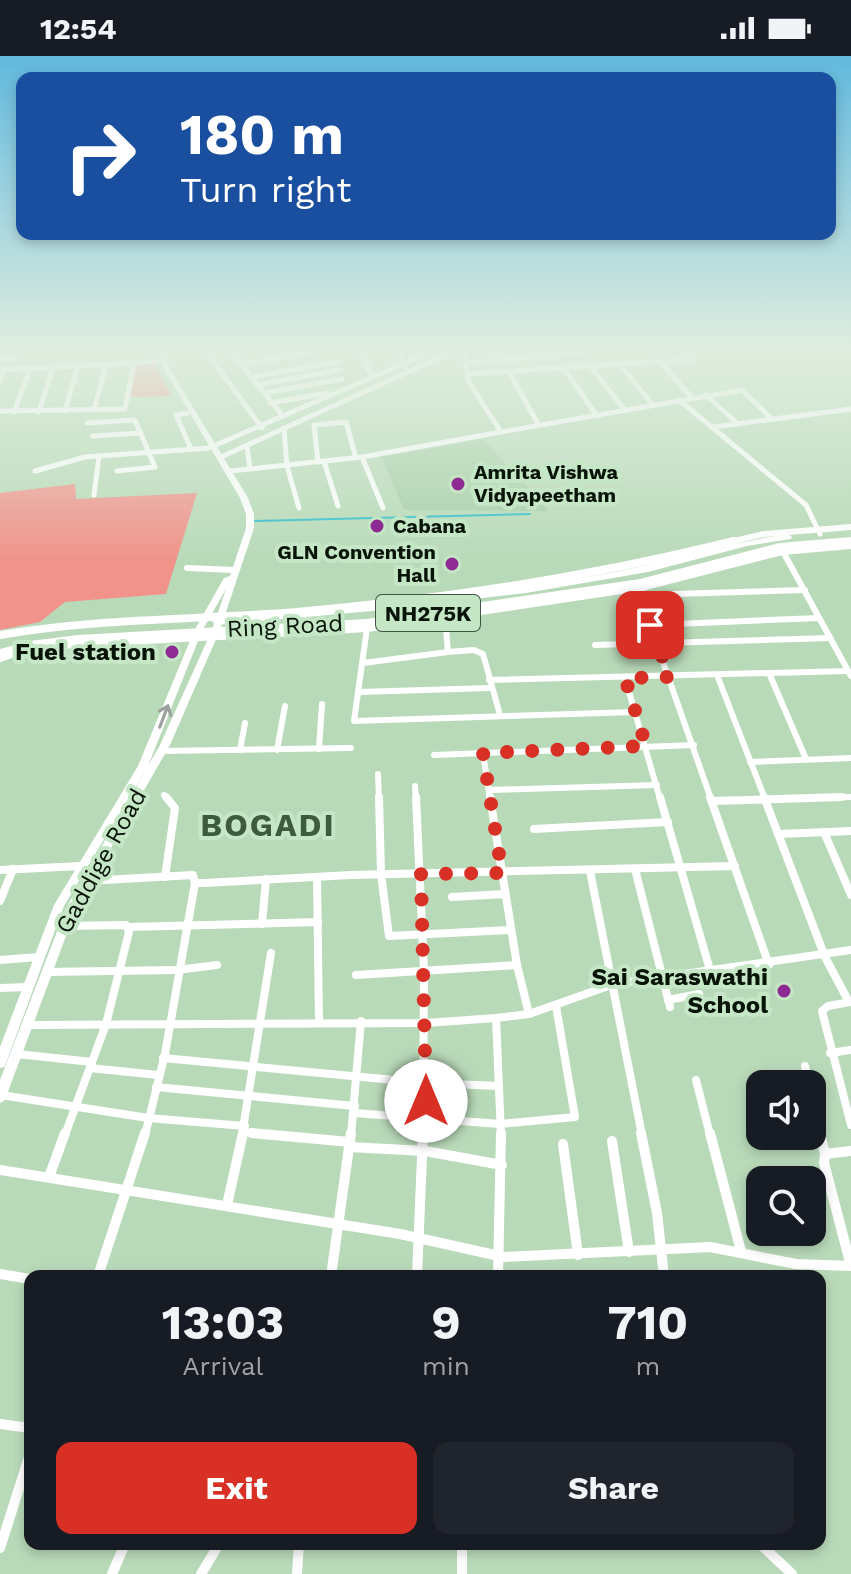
<!DOCTYPE html>
<style>
body{margin:0;font-family:"Work Sans",sans-serif;background:#20242c;color:#f1f3f6;height:100vh;display:flex;flex-direction:column;font-size:30px;white-space:nowrap}
*{box-sizing:border-box;margin:0}
p{font-size:26px;color:#9ea1a6}
.icon{flex:none;width:44px;height:44px;fill:none;stroke:currentColor;stroke-width:2;stroke-linecap:round;stroke-linejoin:round}
.map{position:relative;flex:1;overflow:hidden}
.sheet{position:absolute;left:24px;top:1214px;width:802px;height:280px;display:flex;flex-direction:column;background:#171b24;border-radius:16px;box-shadow:0 4px 12px #0003}
.sheet>*{flex:none}
.guide{position:absolute;left:16px;top:16px;width:820px;height:168px;border-radius:16px;box-shadow:0 4px 12px #0003;background:#1a4fa0;color:#fff;overflow:hidden}
.buttons{position:absolute;left:746px;top:1014px;display:grid;gap:16px}
.buttons a{display:grid;place-items:center;width:80px;height:80px;border-radius:16px;background:#171b24;box-shadow:0 4px 12px #0003;font-size:40px}
.pin{position:absolute;display:grid;place-items:center;width:68px;height:68px;color:#fff;margin:-34px;border-radius:16px;box-shadow:0 4px 12px #0006}
.me{position:absolute;width:88px;margin:-44px;rotate:0deg;stroke-linejoin:round;filter:drop-shadow(0 0 6px #0008)}
.turn{display:flex;align-items:center;gap:28px;height:168px;padding:0 32px;font-size:36px}
.turn .icon{width:104px;height:104px;stroke-width:2.5}
.turn b{display:block;font-size:56px;line-height:68px}
.eta{display:flex;justify-content:space-evenly;align-items:center;height:136px;text-align:center}
.eta b{font-size:48px;font-weight:700;line-height:56px}
.cta{display:flex;gap:16px;margin-top:auto;padding:16px 32px}
.cta a{flex:1;height:92px;border-radius:16px;background:#d93025;color:#fff;font-size:32px;font-weight:700;line-height:92px;text-align:center}
.cta a+a{background:#20242c;color:#f1f3f6}
.status{display:flex;justify-content:space-between;align-items:center;height:56px;padding:0 40px;background:#171b24;direction:ltr}
.status svg{height:22px;fill:currentColor}
.map>svg:first-child{display:block}
.built{fill:#a8cfa8}
.green{fill:#f1938b}
.lines{fill:none;stroke-linecap:round;stroke-linejoin:round}
.stream{stroke:#34becc;stroke-width:2}
.minor-far3{stroke:#fff;stroke-width:5}
.minor-far2{stroke:#fff;stroke-width:6}
.minor-far1{stroke:#fff;stroke-width:8}
.minor{stroke:#fff;stroke-width:10}
.tertiary-far1{stroke:#fff;stroke-width:6}
.tertiary{stroke:#fff;stroke-width:8}
.secondary{fill:#fff;fill-rule:evenodd}
.trunk{fill:#fff;fill-rule:evenodd}
.oneway{stroke:#9da19d}
.route{stroke:#d93025;stroke-width:14;stroke-dasharray:0 25.2}
.poi-dot{fill:#8d2b93;stroke:#c5e7c6;stroke-width:3}
.labels{text-anchor:middle;dominant-baseline:central;stroke-width:8;stroke-linejoin:round;paint-order:stroke}
.far-poi-label{font-size:20px;font-weight:bold;fill:#091409;stroke:#c5e7c6;text-anchor:start}
.shield{fill:#c5e7c6;stroke:#415342;stroke-width:2}
.shield-label{font-size:22px;font-weight:bold;fill:#091409}
.street-label{font-size:24px;fill:#091409;stroke:#c5e7c6}
.poi-label{font-size:24px;font-weight:bold;fill:#091409;stroke:#c5e7c6;text-anchor:end}
.district-label{font-size:32px;font-weight:bold;letter-spacing:2px;fill:#3e5b3f;stroke:#c5e7c6}
</style>
<div class="status"><b>12:54</b><svg viewBox="0 0 49 12"><path d="M0 12V9h3v3zM5 12V6h3v6zM10 12V3h3v9zM15 12V0h3v12zM26 1h20v11H26zM47 4h2v5h-2z"/></svg></div>
<div class="map">
<svg width="851" height="1518" viewBox="0 0 851 1518">
<rect width="100%" height="100%" fill="#b9dab9"/>
<polygon class="built" points="483,383 549,455 404,454 382,401"/>
<g class="green">
<polygon points="154,307 172,340 131,341 136,308"/>
<polygon points="75,428 76,443 197,437 166,538 65,546 40,566 0,574 0,437"/>
</g>
<g class="lines">
<polyline class="stream" points="255,465 530,458"/>
<g class="minor-far3">
<polyline points="203,291 262,372"/>
<polyline points="258,291 231,296 283,360"/>
<polyline points="359,291 372,322"/>
<polyline points="396,291 405,311"/>
<polyline points="491,291 498,304"/>
<polyline points="683,291 693,303"/>
<polyline points="494,298 507,291"/>
<polyline points="0,303 17,302"/>
<polyline points="660,305 691,341"/>
<polyline points="465,307 642,291"/>
<polyline points="240,308 327,294"/>
<polyline points="620,309 652,348"/>
<polyline points="563,311 597,360"/>
<polyline points="591,311 624,353"/>
<polyline points="0,314 134,307"/>
<polyline points="508,314 538,368"/>
<polyline points="467,318 693,303"/>
<polyline points="251,321 337,306"/>
<polyline points="0,325 5,314"/>
<polyline points="257,329 340,314"/>
<polyline points="264,337 342,323"/>
<polyline points="706,339 738,368"/>
<polyline points="679,344 806,449 820,478"/>
<polyline points="270,347 327,337"/>
<polyline points="94,354 106,309"/>
<polyline points="0,355 125,353 134,307 157,305"/>
<polyline points="65,355 78,310"/>
<polyline points="14,356 30,313"/>
<polyline points="39,356 53,311"/>
<polyline points="188,357 176,359 191,393"/>
<polyline points="87,367 135,364 155,411 117,415"/>
<polyline points="713,371 851,353"/>
<polyline points="284,373 287,410 299,452"/>
<polyline points="501,376 742,334 772,363"/>
<polyline points="93,380 141,377"/>
<polyline points="247,390 250,413"/>
<polyline points="221,401 463,291"/>
<polyline points="362,401 383,452"/>
<polyline points="324,405 338,450"/>
<polyline points="318,406 314,369 346,366 356,402"/>
<polyline points="35,415 85,401 209,392 442,291"/>
<polyline points="230,415 362,401 501,376 469,326 463,291"/>
<polyline points="94,439 99,400"/>
</g>
<g class="minor-far2">
<polyline points="781,492 851,620"/>
<polyline points="187,512 233,514"/>
<polyline points="641,528 650,569 711,743"/>
<polyline points="642,539 805,534"/>
<polyline points="445,561 448,596 474,594 483,598 500,659"/>
<polyline points="650,569 819,562"/>
<polyline points="367,572 354,665 635,656"/>
<polyline points="595,589 830,582"/>
<polyline points="363,607 448,596"/>
<polyline points="769,617 806,703"/>
<polyline points="717,619 765,743"/>
<polyline points="625,622 660,743"/>
<polyline points="489,624 848,615"/>
<polyline points="359,636 490,632"/>
<polyline points="319,693 322,648"/>
<polyline points="240,694 245,667"/>
<polyline points="277,694 285,650"/>
<polyline points="162,695 351,692"/>
<polyline points="483,697 490,743"/>
<polyline points="434,699 694,689"/>
<polyline points="750,706 851,702"/>
<polyline points="378,718 379,743"/>
<polyline points="415,730 416,743"/>
<polyline points="489,734 657,729"/>
<polyline points="164,739 168,743"/>
<polyline points="773,743 851,741"/>
</g>
<g class="minor-far1">
<polyline points="379,741 381,818 389,880 511,874"/>
<polyline points="416,741 424,914 423,1079"/>
<polyline points="490,741 517,909 529,958"/>
<polyline points="660,741 710,914"/>
<polyline points="710,741 769,909"/>
<polyline points="764,741 825,901 849,946"/>
<polyline points="713,745 842,741"/>
<polyline points="534,773 668,766"/>
<polyline points="824,776 851,839"/>
<polyline points="778,778 851,775"/>
<polyline points="635,813 670,951"/>
<polyline points="0,814 81,810"/>
<polyline points="590,815 642,1079"/>
<polyline points="165,821 175,752 166,741"/>
<polyline points="317,821 319,965"/>
<polyline points="86,825 193,819 195,827 204,827 351,819 735,810"/>
<polyline points="452,841 505,838"/>
<polyline points="0,845 13,813"/>
<polyline points="262,868 266,823"/>
<polyline points="63,870 126,869 129,876 106,968 65,1079"/>
<polyline points="128,871 318,866"/>
<polyline points="0,904 38,901"/>
<polyline points="46,916 177,914 217,909"/>
<polyline points="356,919 517,909"/>
<polyline points="0,932 28,931"/>
<polyline points="668,944 699,938"/>
<polyline points="851,946 828,950 822,955 851,1069"/>
<polyline points="496,962 501,1079"/>
<polyline points="29,969 426,967 496,962 529,958 614,928 851,894"/>
<polyline points="830,997 851,994"/>
<polyline points="17,998 92,1006"/>
<polyline points="163,1002 426,1027 499,1030"/>
<polyline points="805,1010 809,1028"/>
<polyline points="90,1012 158,1019"/>
<polyline points="696,1024 710,1079"/>
<polyline points="156,1031 355,1050"/>
<polyline points="1,1039 148,1062 245,1070"/>
<polyline points="812,1043 820,1079"/>
<polyline points="354,1057 500,1068 575,1061 556,950"/>
<polyline points="243,1076 273,1079"/>
<polyline points="145,1079 165,998 195,827"/>
<polyline points="242,1079 271,897"/>
<polyline points="351,1079 361,965"/>
</g>
<g class="minor">
<polyline points="252,1077 350,1086"/>
<polyline points="641,1077 657,1157 664,1220"/>
<polyline points="710,1077 741,1195"/>
<polyline points="820,1077 825,1098"/>
<polyline points="612,1085 629,1196"/>
<polyline points="563,1088 578,1199"/>
<polyline points="349,1091 425,1095 502,1109"/>
<polyline points="851,1095 825,1098 824,1107 851,1210"/>
<polyline points="0,1114 400,1178 504,1201 710,1191 796,1208 851,1210"/>
<polyline points="49,1121 65,1077"/>
<polyline points="227,1149 243,1077"/>
<polyline points="0,1218 30,1223"/>
<polyline points="98,1220 145,1077"/>
<polyline points="331,1220 351,1077"/>
<polyline points="417,1220 423,1077"/>
<polyline points="498,1220 501,1077"/>
<polyline points="0,1368 30,1372"/>
<polyline points="462,1488 462,1518"/>
<polyline points="760,1488 792,1518"/>
<polyline points="0,1492 30,1398"/>
<polyline points="112,1518 125,1488"/>
<polyline points="201,1518 219,1488"/>
<polyline points="297,1518 299,1488"/>
</g>
<polyline class="tertiary-far1" points="726,487 764,478 851,471"/>
<g class="tertiary">
<path d="M0,579c99,-17 197,-15 297,-23 147,-13 293,-35 437,-71"/>
<polyline points="0,602 20,595 73,588 367,572 641,531 782,495 851,489"/>
</g>
<polygon class="secondary" points="156,291 162,291 171,315 248,442 254,458 254,472 220,574 170,689 76,853 6,1041 4,1045 0,1047 0,1024 66,852 160,689 212,574 226,533 202,575 148,710 64,850 6,1007 4,1011 0,1012 0,991 54,849 138,710 194,575 224,522 230,520 246,472 246,458 240,442 165,315"/>
<g class="trunk">
<path d="M788,478l4,3 -1,2 -44,7 -99,26 -122,21 -154,18 -155,14 -5,-3 5,-3c127,-10 255,-22 381,-44 64,-11 126,-32 190,-41z"/>
<polygon points="851,481 851,487 779,493 640,529 366,569 78,585 30,591 0,599 0,593 30,585 78,579 366,563 640,523 779,487"/>
</g>
</g>
<defs><path id="oneway-shaft" d="M-6 0H5M1.5-3L5.5 0L1.5 3" fill="none" stroke-width="1.6" stroke-linecap="round" stroke-linejoin="round" transform="scale(2)"/></defs>
<use class="oneway" href="#oneway-shaft" transform="translate(164 660) rotate(-69)"/>
<linearGradient id="sky" x2="0" y2="1"><stop stop-color="#60b8dd"/><stop offset="0.58" stop-color="#e0eee0"/><stop offset="1" stop-color="#e0eee0" stop-opacity="0"/></linearGradient>
<rect width="851" height="504" fill="url(#sky)"/>
<g class="lines">
<polyline class="route" points="426,1045 421,818 502,817 483,697 646,690 625,622 670,621 650,569"/>
</g>
<g class="poi-dot">
<circle cx="458" cy="428" r="8"/>
<circle cx="377" cy="470" r="8"/>
<circle cx="452" cy="508" r="8"/>
<circle cx="172" cy="596" r="8"/>
<circle cx="784" cy="935" r="8"/>
</g>
<g class="labels">
<g class="far-poi-label">
<text x="474" y="416">Amrita Vishwa<tspan x="474" dy="23">Vidyapeetham</tspan></text>
<text x="393" y="470">Cabana</text>
<text x="436" y="496" text-anchor="end">GLN Convention<tspan x="436" dy="23">Hall</tspan></text>
</g>
<rect class="shield" x="376" y="539" width="104" height="36" rx="6"/>
<g class="shield-label">
<text x="428" y="557">NH275K</text>
</g>
<g class="street-label">
<text transform="translate(285 570) rotate(-3)">Ring Road</text>
<text transform="translate(101 805) rotate(-61)">Gaddige Road</text>
</g>
<g class="poi-label">
<text x="156" y="596">Fuel station</text>
<text x="768" y="921">Sai Saraswathi<tspan x="768" dy="28">School</tspan></text>
</g>
<g class="district-label">
<text x="268" y="769">BOGADI</text>
</g>
</g>
</svg>
<div class="buttons">
<a><svg class="icon" aria-label="sound" viewBox="0 0 24 24"><path d="M4 9h4l5-4v14l-5-4H4zM17 9q2 3 0 6"/></svg></a>
<a><svg class="icon" aria-label="search" viewBox="0 0 24 24"><circle cx="10" cy="10" r="6"/><path d="M15 15l6 6"/></svg></a>
</div>
<div class="pin" style="left:650px;top:569px;background:#d93025"><svg class="icon" aria-label="arrive" viewBox="0 0 24 24"><path d="M6 21V4h12l-3 4 3 4H6"/></svg></div>
<svg class="me" style="left:426px;top:1045px" viewBox="-20 -20 40 40"><circle r="19" fill="#fff"/><path d="M0-13L10 11 0 6-10 11z" fill="#d93025"/></svg>
<div class="guide">
<div class="turn"><svg class="icon" aria-label="right" viewBox="0 0 24 24"><path d="M7 20v-9h11M14 6l5 5-5 5"/></svg><div><b>180 m</b>Turn right</div></div>
</div>
<section class="sheet">
<div class="eta">
<div><b>13:03</b><p>Arrival</p></div>
<div><b>9</b><p>min</p></div>
<div><b>710</b><p>m</p></div>
</div>
<div class="cta"><a>Exit</a><a>Share</a></div>
</section>
</div>
